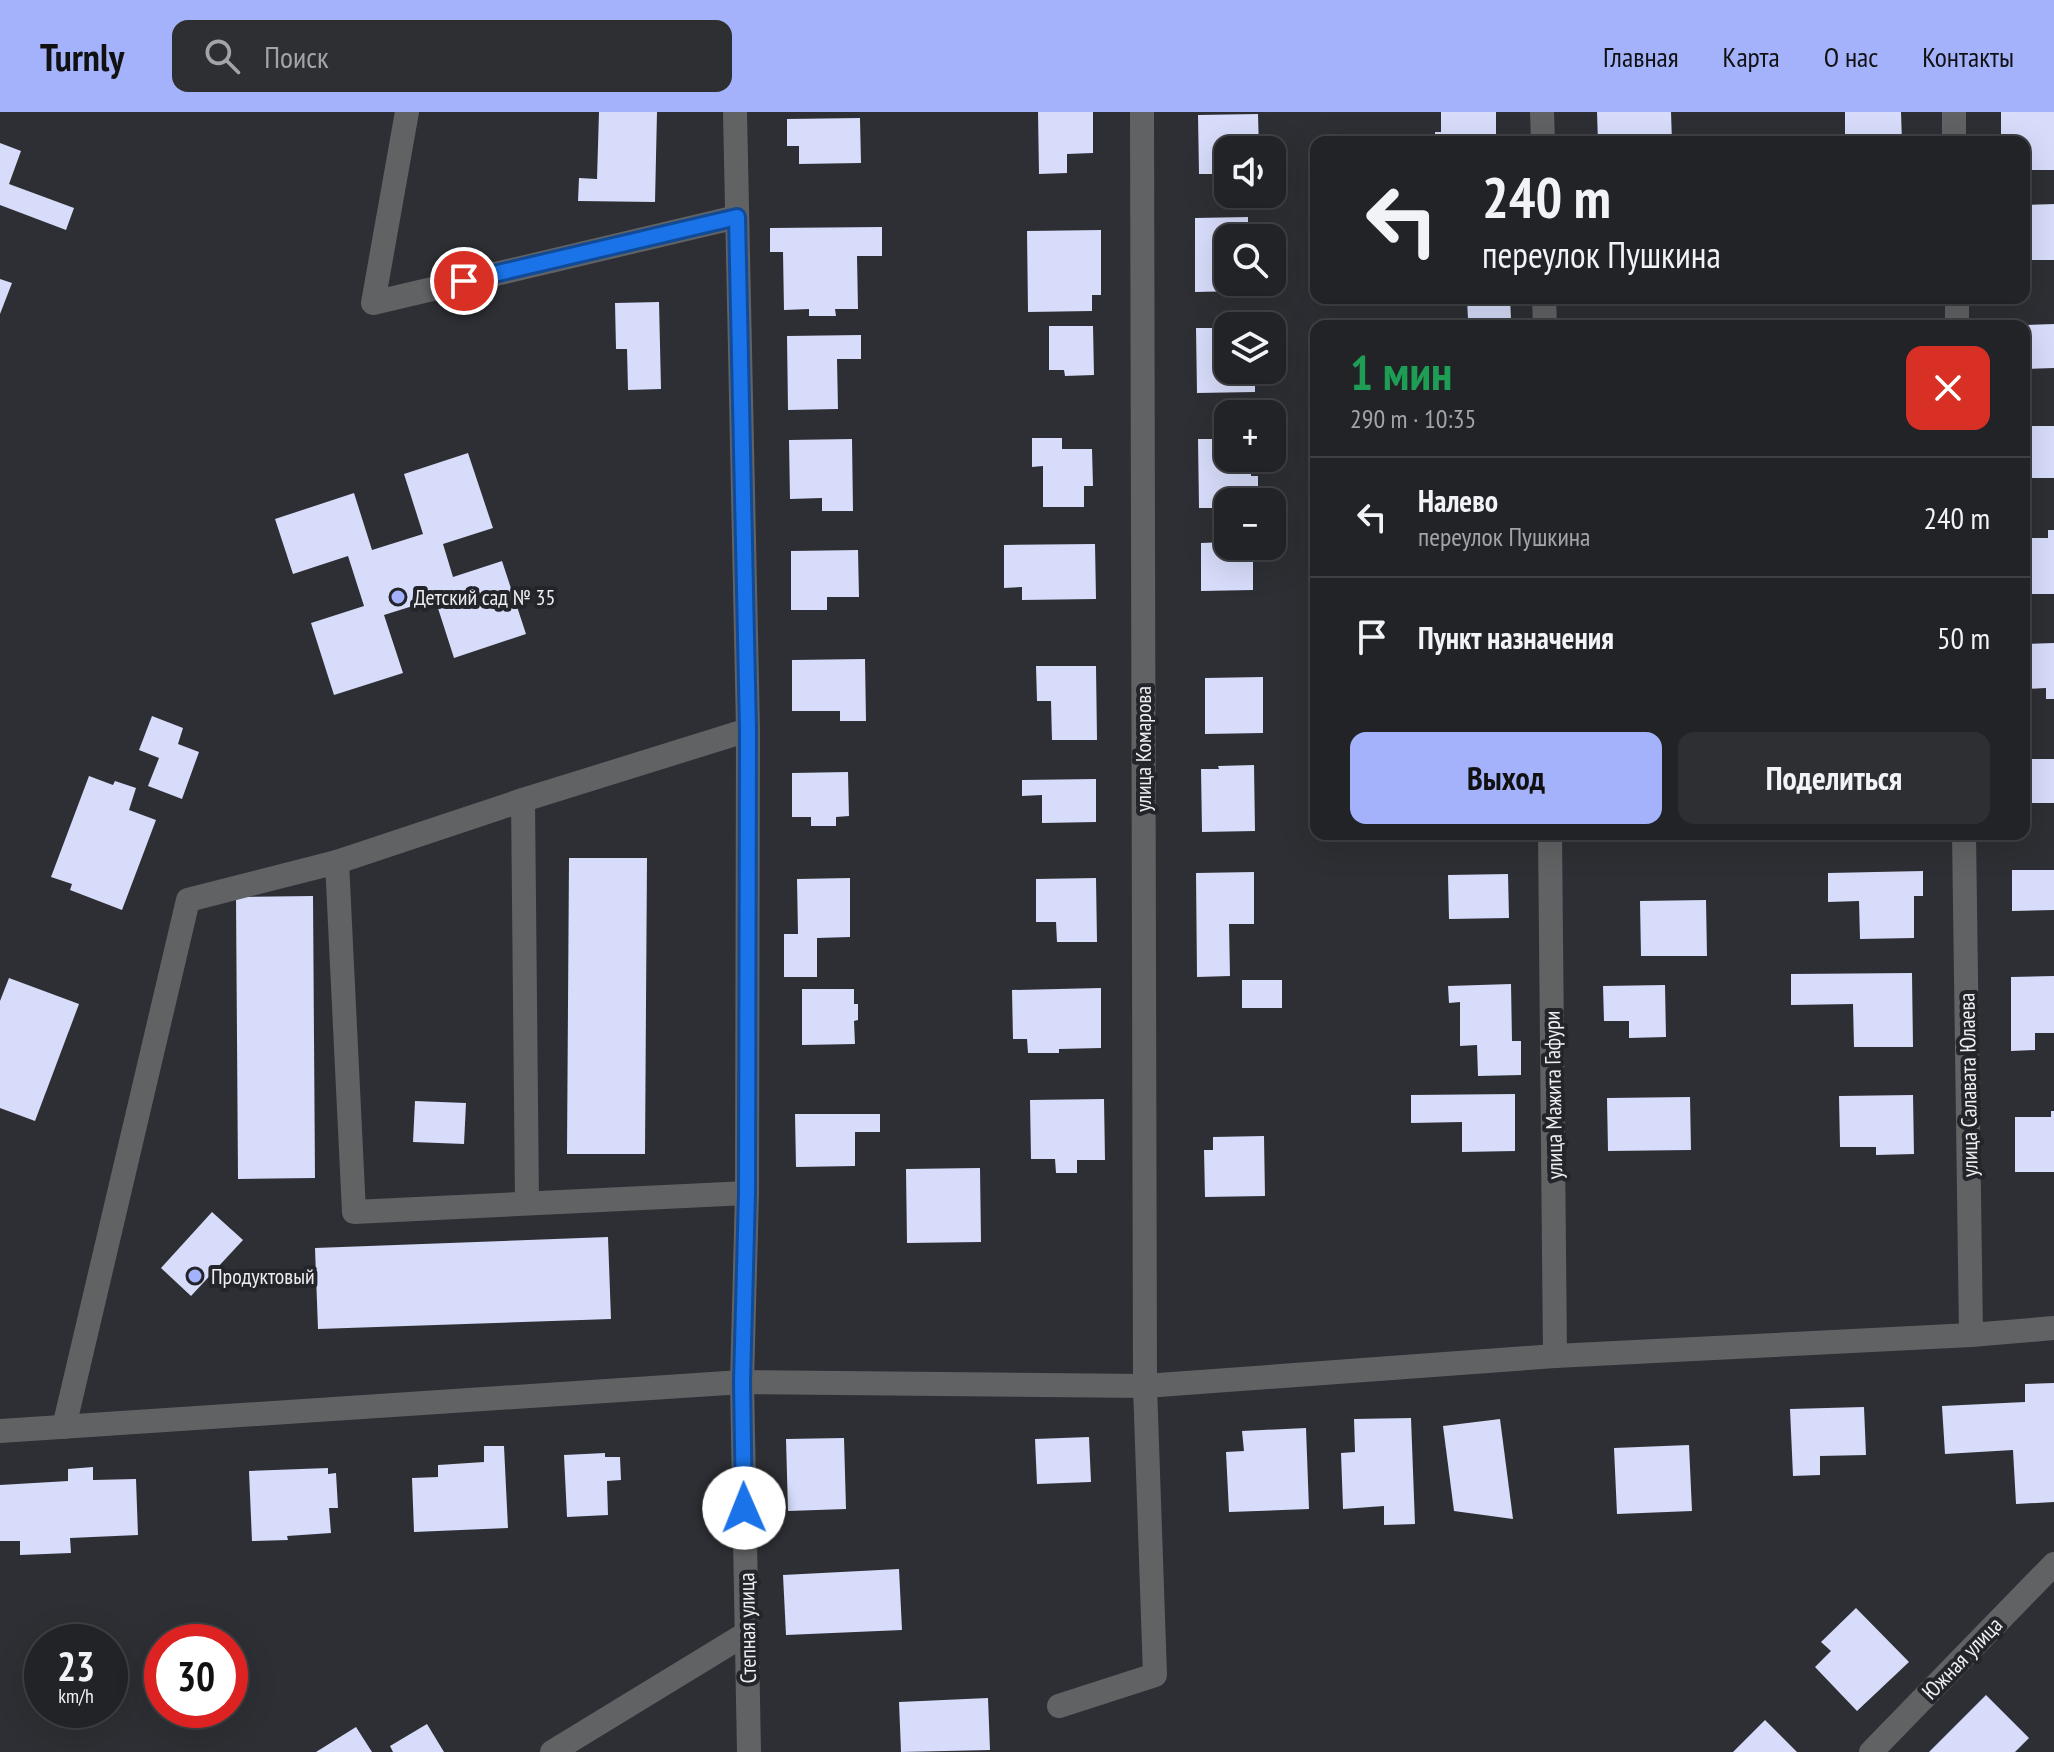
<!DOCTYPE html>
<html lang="ru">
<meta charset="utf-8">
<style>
body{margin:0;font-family:"PT Sans Narrow",sans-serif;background:#2e2f33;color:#f1f3f6;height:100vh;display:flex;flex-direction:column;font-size:30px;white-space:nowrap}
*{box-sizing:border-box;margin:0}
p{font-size:26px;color:#a2a4a7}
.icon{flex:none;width:44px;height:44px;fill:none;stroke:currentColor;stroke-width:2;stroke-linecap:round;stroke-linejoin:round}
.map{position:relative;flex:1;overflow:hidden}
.details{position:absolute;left:1310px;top:208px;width:720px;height:520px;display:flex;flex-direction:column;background:#222327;border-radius:16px;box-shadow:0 8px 32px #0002,0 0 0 2px #3f4044}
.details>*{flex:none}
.guide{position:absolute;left:1310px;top:24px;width:720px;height:168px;border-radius:16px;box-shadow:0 8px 32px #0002,0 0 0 2px #3f4044;background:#222327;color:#f1f3f6;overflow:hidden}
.buttons{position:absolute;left:1214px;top:24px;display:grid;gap:16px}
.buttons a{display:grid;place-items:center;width:72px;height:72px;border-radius:16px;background:#222327;box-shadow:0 8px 32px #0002,0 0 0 2px #3f4044;font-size:40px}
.speed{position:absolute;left:24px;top:1512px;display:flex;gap:16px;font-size:40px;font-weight:700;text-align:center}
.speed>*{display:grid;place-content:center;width:104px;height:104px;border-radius:50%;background:#222327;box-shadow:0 8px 32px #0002,0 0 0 2px #3f4044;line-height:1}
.speed small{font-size:20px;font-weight:400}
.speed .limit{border:12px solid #d22;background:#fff;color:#111}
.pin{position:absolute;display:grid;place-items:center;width:68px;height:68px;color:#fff;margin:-34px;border:4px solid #fff;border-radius:50%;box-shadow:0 2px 8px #0007}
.me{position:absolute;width:88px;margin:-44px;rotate:359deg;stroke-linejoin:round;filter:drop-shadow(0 0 6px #0008)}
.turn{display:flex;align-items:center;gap:28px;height:168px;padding:0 40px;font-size:36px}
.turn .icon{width:104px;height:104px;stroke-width:2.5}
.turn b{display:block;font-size:56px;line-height:68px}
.round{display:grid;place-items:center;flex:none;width:84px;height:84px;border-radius:16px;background:#2e2f33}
.summary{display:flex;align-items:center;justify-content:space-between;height:136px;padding:0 40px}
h1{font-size:48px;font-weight:700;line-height:60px;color:#1e9e55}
.cta{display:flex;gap:16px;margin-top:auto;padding:16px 40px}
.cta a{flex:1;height:92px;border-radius:16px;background:#a4b2fc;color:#111;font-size:32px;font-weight:700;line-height:92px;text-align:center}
.cta a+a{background:#2e2f33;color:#f1f3f6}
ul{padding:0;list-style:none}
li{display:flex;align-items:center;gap:24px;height:120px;padding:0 40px;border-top:2px solid #3f4044}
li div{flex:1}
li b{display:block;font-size:30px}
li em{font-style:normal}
header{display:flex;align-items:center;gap:48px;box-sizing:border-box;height:112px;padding:0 40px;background:#a4b2fc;color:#111}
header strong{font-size:38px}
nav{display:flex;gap:44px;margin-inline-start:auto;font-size:28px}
.search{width:560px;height:72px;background:#2e2f33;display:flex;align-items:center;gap:20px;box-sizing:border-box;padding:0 28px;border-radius:16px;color:#a2a4a7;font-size:30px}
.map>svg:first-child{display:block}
.building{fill:#d6dcf9}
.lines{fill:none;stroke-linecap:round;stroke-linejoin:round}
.minor{stroke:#616264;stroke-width:24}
.route-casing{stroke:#114b97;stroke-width:20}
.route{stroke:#1a73e8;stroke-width:14}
.poi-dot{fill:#a4b2fc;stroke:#24252a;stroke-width:3}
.labels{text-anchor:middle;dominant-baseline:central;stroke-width:8;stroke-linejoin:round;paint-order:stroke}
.poi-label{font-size:22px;fill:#edeef1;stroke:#24252a;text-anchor:start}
.street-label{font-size:22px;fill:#edeef1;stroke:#24252a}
</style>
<header>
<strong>Turnly</strong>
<div class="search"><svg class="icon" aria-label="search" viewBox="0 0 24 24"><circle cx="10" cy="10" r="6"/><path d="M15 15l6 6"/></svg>Поиск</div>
<nav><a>Главная</a><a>Карта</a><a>О нас</a><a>Контакты</a></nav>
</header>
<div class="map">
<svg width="2054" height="1640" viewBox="0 0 2054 1640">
<rect width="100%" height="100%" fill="#2e2f34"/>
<g class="building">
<polygon points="599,0 657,0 655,90 578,89 579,66 597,67"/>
<polygon points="1038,0 1093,0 1093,41 1067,42 1067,61 1039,62"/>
<polygon points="1441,0 1496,0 1496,30 1435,30 1435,20 1441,20"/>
<polygon points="1597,0 1671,0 1672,30 1598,30"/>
<polygon points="1845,0 1901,0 1902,30 1845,30"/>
<polygon points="2001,0 2054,0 2054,58 2024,58 2024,30 2001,30"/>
<polygon points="1258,2 1259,38 1228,38 1228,62 1199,62 1198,3"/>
<polygon points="860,6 861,51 799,52 799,34 787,34 787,7"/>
<polygon points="0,31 21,39 9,72 74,96 66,118 0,93"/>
<polygon points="2054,92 2054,148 2024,148 2024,93"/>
<polygon points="1248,105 1248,126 1228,126 1228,170 1238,170 1238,179 1195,180 1195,106"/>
<polygon points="882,115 882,144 857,144 858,197 835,197 836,204 809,204 809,197 784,198 783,140 770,140 770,116"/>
<polygon points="1101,118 1101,183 1092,183 1092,199 1028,200 1027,119"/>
<polygon points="0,167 12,171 0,202"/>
<polygon points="1467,186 1510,186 1511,207 1468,208"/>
<polygon points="659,190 661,277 628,278 627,237 616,237 615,191"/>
<polygon points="2054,212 2054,256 2024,257 2024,213"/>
<polygon points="1049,214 1093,214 1094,263 1065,264 1064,258 1049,258"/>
<polygon points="1196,216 1228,216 1228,258 1255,258 1255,280 1197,281"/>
<polygon points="861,223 861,247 837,247 838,297 788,298 787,224"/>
<rect x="2024" y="314" width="30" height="52"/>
<polygon points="1032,326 1062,326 1062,337 1092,337 1093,374 1084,374 1084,395 1043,395 1043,354 1032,355"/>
<polygon points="852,327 853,399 822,399 822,386 790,387 789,328"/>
<polygon points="1198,327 1228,327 1228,346 1251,346 1251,364 1258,364 1258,390 1228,390 1228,396 1199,396"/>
<polygon points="468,341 493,416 443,432 453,465 502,449 526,522 454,546 435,487 384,503 403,561 334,583 311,511 364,494 348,444 293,462 275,407 354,381 372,438 423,422 404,362"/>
<polygon points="2048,418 2054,418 2054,482 2024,482 2024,426 2048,426"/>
<polygon points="1228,430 1228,434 1253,434 1253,478 1201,479 1201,431"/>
<polygon points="1095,432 1096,487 1022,488 1022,475 1004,476 1004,433"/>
<polygon points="858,438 859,485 827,485 827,498 791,498 791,439"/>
<polygon points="2054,531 2054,587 2046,587 2046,576 2024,577 2024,532"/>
<polygon points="865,547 866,609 840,609 840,599 792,599 792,548"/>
<polygon points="1036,554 1096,554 1097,628 1052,628 1051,589 1037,589"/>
<polygon points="1263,565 1263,621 1205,622 1205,566"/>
<polygon points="152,604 183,616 178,632 199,640 182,687 148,674 159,646 139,638"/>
<rect x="2024" y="647" width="30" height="44"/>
<polygon points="1254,653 1255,719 1202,720 1201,657 1219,657 1218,654"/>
<polygon points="848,660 849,704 836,705 836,714 811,714 811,705 792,705 792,661"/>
<polygon points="89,664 113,673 115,669 136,676 129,698 156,708 122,798 70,778 72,772 51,765"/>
<polygon points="1096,667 1096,710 1042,711 1042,683 1022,684 1022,668"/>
<polygon points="569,746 647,746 645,1042 567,1042"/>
<polygon points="2012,758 2054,758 2054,798 2012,799"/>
<polygon points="1923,759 1923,784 1914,784 1914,826 1860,827 1859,789 1828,790 1828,761"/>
<polygon points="1254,760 1254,812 1229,812 1230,864 1197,865 1196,761"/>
<polygon points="1508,762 1509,806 1449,807 1448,763"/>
<polygon points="850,766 850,825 817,826 817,865 784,865 784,822 798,822 797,767"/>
<polygon points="1096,766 1097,830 1057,830 1056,810 1036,810 1036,767"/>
<polygon points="313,784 315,1066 238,1067 236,785"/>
<polygon points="1706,788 1707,844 1641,844 1640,789"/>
<polygon points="1912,861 1913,935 1854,935 1853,892 1791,893 1791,862"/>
<polygon points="2054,864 2054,921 2035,921 2035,938 2011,939 2011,865"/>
<polygon points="9,866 79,892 35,1009 0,996 0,889"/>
<rect x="1242" y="868" width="40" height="28"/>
<polygon points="1511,872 1512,929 1521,929 1521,963 1478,964 1477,933 1460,934 1460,890 1449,891 1448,874"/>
<polygon points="1665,873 1666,925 1629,926 1629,909 1604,909 1603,874"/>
<polygon points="1101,876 1101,936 1059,937 1059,941 1028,941 1027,927 1013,927 1012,878"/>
<polygon points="802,877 854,877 854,892 858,892 858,908 854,909 855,932 802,933"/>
<polygon points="1515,982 1515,1039 1462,1040 1462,1010 1411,1011 1411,983"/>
<polygon points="1913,983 1914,1042 1876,1043 1876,1035 1840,1035 1839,984"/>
<polygon points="1690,985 1691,1038 1608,1039 1607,986"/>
<polygon points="1104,987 1105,1048 1077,1048 1077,1061 1056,1061 1055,1047 1031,1047 1030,988"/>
<polygon points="415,989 466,991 464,1032 413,1030"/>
<polygon points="2051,999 2054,999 2054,1060 2015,1060 2015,1005 2051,1005"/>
<polygon points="795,1002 880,1002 880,1020 855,1020 855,1054 796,1055"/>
<polygon points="1264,1024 1265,1084 1205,1085 1204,1038 1213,1038 1213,1025"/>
<polygon points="980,1056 981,1130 907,1131 906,1057"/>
<polygon points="212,1100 243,1128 191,1184 161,1156"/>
<polygon points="608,1125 611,1207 318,1217 315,1136"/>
<polygon points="2054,1271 2054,1390 2016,1392 2013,1338 1945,1342 1942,1294 2025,1290 2025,1272"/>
<polygon points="1864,1295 1866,1343 1820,1344 1820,1363 1793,1364 1790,1297"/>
<polygon points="1411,1306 1415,1412 1384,1413 1384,1394 1343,1397 1341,1341 1355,1340 1354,1307"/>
<polygon points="1500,1307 1513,1407 1454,1399 1443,1314"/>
<polygon points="1306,1316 1309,1397 1229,1400 1226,1340 1244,1339 1242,1319"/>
<polygon points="1089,1325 1091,1370 1037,1372 1035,1327"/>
<polygon points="844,1326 846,1397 788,1399 786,1327"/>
<polygon points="1689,1333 1692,1399 1617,1402 1614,1336"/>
<polygon points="484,1334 504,1334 508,1416 414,1420 412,1366 438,1365 438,1353 484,1350"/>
<polygon points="605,1341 605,1345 620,1345 621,1368 607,1369 608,1403 567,1405 564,1343"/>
<polygon points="93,1355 93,1368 136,1367 138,1423 70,1426 71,1441 20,1443 20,1429 0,1429 0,1373 68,1369 68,1357"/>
<polygon points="328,1356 328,1362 336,1361 338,1396 329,1396 331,1421 287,1424 288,1428 252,1429 249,1359"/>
<polygon points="899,1457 902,1518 786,1523 783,1463"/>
<polygon points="1856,1496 1909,1550 1857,1599 1815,1555 1831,1539 1821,1530"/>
<polygon points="1986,1583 2029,1626 2015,1640 1929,1640"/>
<polygon points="988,1586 990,1638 901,1640 899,1590"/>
<polygon points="1765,1608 1797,1640 1733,1640"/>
<polygon points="427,1612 444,1640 393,1640 390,1634"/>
<polygon points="356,1615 372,1640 316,1640"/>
</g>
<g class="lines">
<g class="minor">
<polyline points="407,0 373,191 737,105"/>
<polyline points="735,0 748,618 747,1081 742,1270 749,1640"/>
<polyline points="1542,0 1543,30"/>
<polyline points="1954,0 1954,30"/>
<polyline points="1544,186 1545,214"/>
<polyline points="1957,186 1957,214"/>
<polyline points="523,688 527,1091"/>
<polyline points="1550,722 1555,1244"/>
<polyline points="1964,722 1971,1223"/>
<polyline points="337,750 354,1100 747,1081"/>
<polyline points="64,1315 188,788 337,750 523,688 748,618"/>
<polyline points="0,1319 742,1270 1145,1274 1555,1244 1971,1223 2054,1216"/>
<polyline points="1059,1594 1155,1563 1145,1274 1142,0"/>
<polyline points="552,1640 747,1521"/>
<polyline points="1871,1640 2054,1452"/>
</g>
</g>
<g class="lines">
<g class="route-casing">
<polyline id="route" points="464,169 737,105 748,618 747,1081 742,1270 744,1396"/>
</g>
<use href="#route" class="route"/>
</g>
<g class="poi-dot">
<circle cx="398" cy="485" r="8"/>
<circle cx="195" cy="1164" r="8"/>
</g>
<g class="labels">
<g class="poi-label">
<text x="414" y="485">Детский сад № 35</text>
<text x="211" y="1164">Продуктовый</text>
</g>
<g class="street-label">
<text transform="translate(1143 637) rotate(-90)">улица Комарова</text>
<text transform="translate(1968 973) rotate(-91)">улица Салавата Юлаева</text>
<text transform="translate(1553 983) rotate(-91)">улица Мажита Гафури</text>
<text transform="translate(747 1516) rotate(-91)">Степная улица</text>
<text transform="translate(1962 1546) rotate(-46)">Южная улица</text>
</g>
</g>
</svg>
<div class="buttons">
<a><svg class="icon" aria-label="sound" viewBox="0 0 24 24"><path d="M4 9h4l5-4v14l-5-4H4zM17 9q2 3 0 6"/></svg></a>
<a><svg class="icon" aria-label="search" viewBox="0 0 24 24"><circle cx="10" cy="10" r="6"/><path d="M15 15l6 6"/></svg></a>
<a><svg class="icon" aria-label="layers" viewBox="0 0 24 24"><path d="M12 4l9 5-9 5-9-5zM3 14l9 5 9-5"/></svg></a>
<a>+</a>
<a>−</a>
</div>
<div class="speed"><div>23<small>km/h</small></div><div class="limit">30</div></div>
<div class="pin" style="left:464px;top:169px;background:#d93025"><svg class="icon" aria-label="arrive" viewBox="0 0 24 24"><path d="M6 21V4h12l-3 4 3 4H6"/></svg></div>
<svg class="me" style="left:744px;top:1396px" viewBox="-20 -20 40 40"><circle r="19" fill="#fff"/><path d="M0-13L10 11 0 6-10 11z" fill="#1a73e8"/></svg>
<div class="guide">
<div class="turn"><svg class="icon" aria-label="left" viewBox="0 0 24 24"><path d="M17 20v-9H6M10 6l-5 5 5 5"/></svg><div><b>240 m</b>переулок Пушкина</div></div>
</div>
<section class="details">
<div class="summary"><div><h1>1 мин</h1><p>290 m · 10:35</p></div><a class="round" style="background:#d93025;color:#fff"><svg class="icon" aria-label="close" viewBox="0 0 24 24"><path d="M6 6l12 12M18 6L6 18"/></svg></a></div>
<ul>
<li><svg class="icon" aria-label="left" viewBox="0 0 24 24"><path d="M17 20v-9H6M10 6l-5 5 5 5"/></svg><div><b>Налево</b><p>переулок Пушкина</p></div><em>240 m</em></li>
<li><svg class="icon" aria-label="arrive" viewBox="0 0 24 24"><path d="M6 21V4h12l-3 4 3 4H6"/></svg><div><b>Пункт назначения</b></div><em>50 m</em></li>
</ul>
<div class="cta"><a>Выход</a><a>Поделиться</a></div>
</section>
</div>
